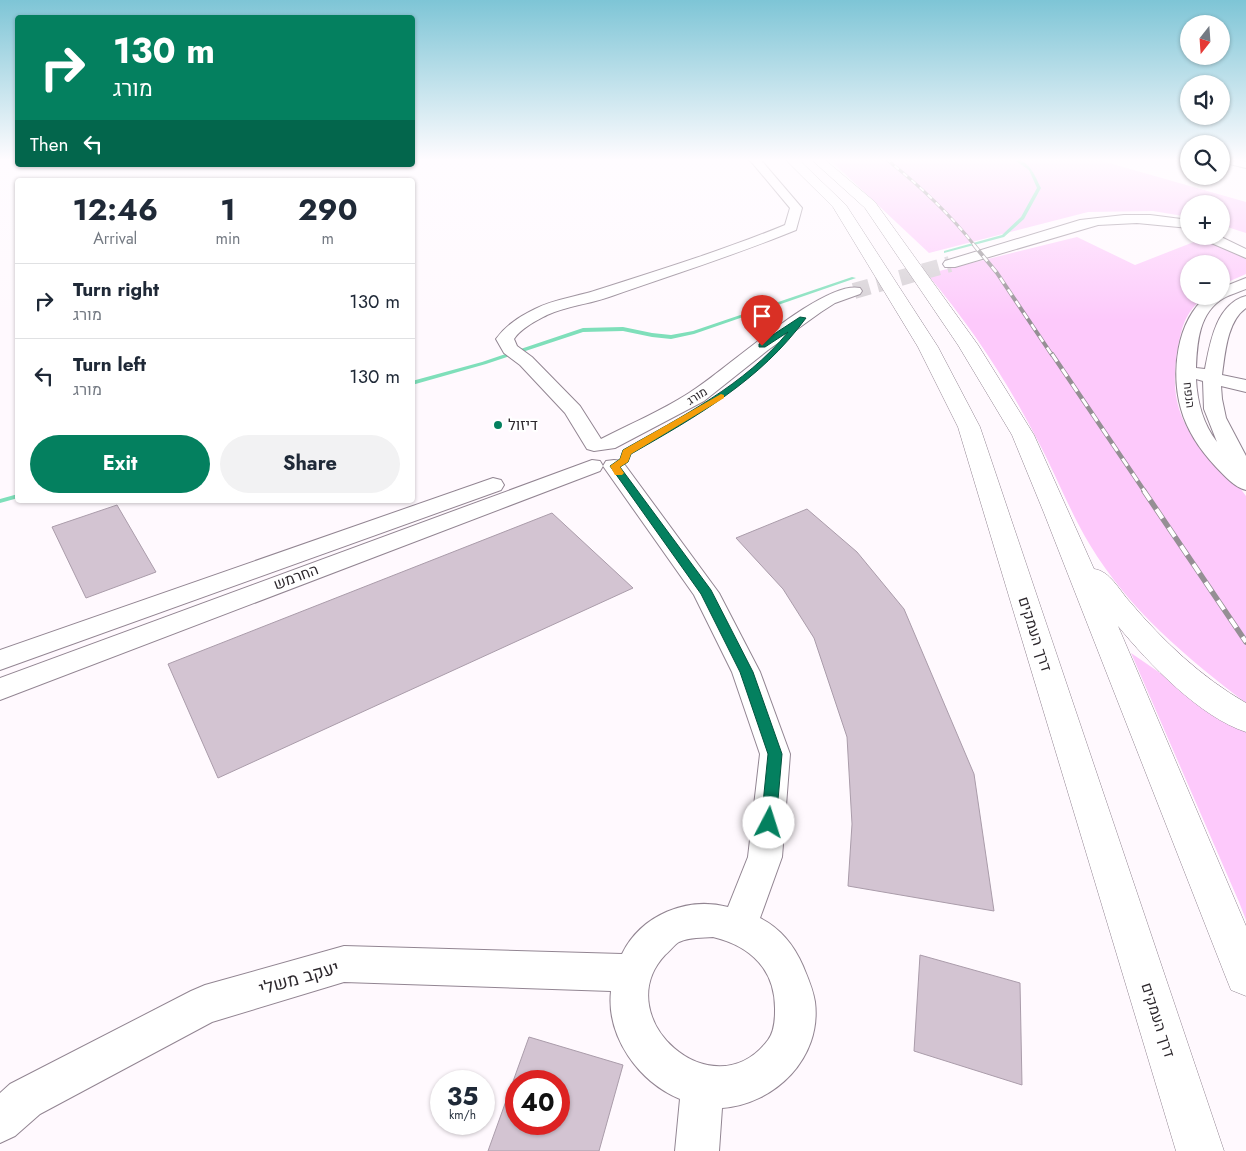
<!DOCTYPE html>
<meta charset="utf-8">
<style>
body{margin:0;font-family:Jost,Heebo,sans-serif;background:#f2f2f3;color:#1f2937;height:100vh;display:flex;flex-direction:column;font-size:19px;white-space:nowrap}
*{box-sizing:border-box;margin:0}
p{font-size:16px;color:#747a83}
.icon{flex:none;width:28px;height:28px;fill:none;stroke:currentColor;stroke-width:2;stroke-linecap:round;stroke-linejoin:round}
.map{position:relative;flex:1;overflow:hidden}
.panel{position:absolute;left:15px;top:178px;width:400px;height:325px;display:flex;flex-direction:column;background:#fff;border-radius:5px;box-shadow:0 1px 4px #0004}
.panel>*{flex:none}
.top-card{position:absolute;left:15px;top:15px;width:400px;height:152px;border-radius:5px;box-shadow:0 1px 4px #0004;background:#04805f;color:#fff;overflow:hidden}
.needle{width:32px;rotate:197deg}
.tools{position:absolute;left:1180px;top:15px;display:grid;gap:10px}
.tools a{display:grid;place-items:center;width:50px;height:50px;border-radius:50%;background:#fff;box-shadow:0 1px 4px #0004;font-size:25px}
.speed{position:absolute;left:430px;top:1070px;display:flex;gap:10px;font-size:25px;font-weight:700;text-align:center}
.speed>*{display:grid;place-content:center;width:65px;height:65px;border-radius:50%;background:#fff;box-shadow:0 1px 4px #0004;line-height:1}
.speed small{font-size:12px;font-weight:400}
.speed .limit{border:8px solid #d22;background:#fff;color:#111}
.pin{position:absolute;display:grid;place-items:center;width:42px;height:42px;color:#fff;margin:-51px -21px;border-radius:50% 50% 50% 0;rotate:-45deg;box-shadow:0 0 5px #0007}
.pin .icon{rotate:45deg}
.me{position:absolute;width:55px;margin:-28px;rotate:5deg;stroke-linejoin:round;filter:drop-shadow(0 0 4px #0008)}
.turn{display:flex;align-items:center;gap:18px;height:105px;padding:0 15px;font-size:22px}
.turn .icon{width:65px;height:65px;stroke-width:2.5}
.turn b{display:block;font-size:35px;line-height:42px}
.then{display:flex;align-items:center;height:48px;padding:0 15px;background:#0003;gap:10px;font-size:19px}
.eta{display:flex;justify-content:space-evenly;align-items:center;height:85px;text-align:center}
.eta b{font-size:30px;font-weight:700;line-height:35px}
.primary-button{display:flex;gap:10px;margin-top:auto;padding:10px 15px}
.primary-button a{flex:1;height:58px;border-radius:30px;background:#04805f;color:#fff;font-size:20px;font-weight:700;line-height:58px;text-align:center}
.primary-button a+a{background:#f2f2f3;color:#1f2937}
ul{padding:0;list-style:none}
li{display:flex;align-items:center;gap:15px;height:75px;padding:0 15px;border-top:1px solid #e0e1e3}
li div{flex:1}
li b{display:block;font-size:19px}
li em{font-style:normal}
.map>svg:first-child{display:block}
.green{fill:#fdc9fb}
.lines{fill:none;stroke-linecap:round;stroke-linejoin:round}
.stream{fill:#7fdfba;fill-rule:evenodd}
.building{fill:#d3c4d2;stroke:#aa9caa;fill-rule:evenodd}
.minor-tunnel{stroke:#d5cfd4;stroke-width:16;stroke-dasharray:16 8;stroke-linecap:butt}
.minor-casing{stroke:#928592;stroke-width:2}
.highway-casing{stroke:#928592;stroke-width:1}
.minor{fill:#fff;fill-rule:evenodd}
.highway{fill:#fff;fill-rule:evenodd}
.rail-far3-casing{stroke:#958f94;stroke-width:3}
.rail-far2-casing{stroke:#958f94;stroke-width:4}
.rail-far1-casing{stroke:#958f94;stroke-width:4.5}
.rail-casing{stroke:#958f94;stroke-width:5.5}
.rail-far3{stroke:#fff;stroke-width:2;stroke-dasharray:5.5;stroke-linecap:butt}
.rail-far2{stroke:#fff;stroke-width:2.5;stroke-dasharray:7;stroke-linecap:butt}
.rail-far1{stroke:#fff;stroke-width:3;stroke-dasharray:9;stroke-linecap:butt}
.rail{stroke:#fff;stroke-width:4;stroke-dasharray:11;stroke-linecap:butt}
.route{fill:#04805f;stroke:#03533e}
.slow{fill:#f59e0b}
.poi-dot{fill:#04805f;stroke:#fff;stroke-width:2}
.labels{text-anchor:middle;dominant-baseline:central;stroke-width:4.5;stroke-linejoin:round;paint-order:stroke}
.far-street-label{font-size:12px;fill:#2d282d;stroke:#fff}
.poi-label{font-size:15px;fill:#2d282d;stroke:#fff;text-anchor:start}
.street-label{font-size:15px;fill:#2d282d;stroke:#fff}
.near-street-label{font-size:18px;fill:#2d282d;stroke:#fff}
</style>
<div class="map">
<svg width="1246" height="1151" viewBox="0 0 1246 1151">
<rect width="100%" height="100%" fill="#fff9fe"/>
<g class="green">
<polygon points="829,159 1095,159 1246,202 1246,233 1221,225 1221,204 1189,204 1189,217 1153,211 1088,212 929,253"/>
<path d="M1077,237l58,28 69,-27 29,13 13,8v15l-25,11v-21h-32v32h15c-21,20 -22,31 -27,57 -7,46 3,70 31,105 7,9 18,15 26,23 5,5 8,10 12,15v207c-59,-45 -117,-93 -156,-158 -20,-33 -34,-70 -52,-104 -31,-60 -67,-115 -111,-167z"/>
<polygon points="1131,653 1246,732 1246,920 1239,902"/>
</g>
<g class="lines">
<g class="stream">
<path d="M1013,159c16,0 22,17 28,29l-17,31 -20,18 -60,16v-2l58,-16 19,-18 16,-29 -8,-18z"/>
<polygon points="852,277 856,278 694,334 671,339 652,337 623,331 583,332 486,364 412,385 412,381 482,362 583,328 623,327 652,333 671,335 693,331"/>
<polygon points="18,494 18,498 0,503 0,499"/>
</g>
</g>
<g class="building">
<polygon points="117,505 156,572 86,598 52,527"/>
<polygon points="807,509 857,552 904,609 974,774 994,911 848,886 852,824 847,737 814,638 783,589 736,538"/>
<polygon points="552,513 633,588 218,778 168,664"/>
<polygon points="920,955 1020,983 1022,1085 914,1051"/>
<path d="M529,1037l94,28 -24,86h-111zM516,1081h43v43h-43z"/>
</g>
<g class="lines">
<polyline class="minor-tunnel" points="854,291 950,264"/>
<g class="minor-casing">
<g id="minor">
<path d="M749,159h11l42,49 -6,22c-61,25 -124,45 -187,67 -20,7 -42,9 -62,18 -11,6 -26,13 -33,24l3,7 15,11 48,49 21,33c29,-15 60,-28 88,-46 34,-20 134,-114 171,-105l2,3 -2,3 -25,9 -14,9 -53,38 -64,51 -89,47 -21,3 -7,-2 -22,-36 -45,-48 -16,-12 -8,-14c10,-14 23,-22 39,-30 19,-10 41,-12 62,-19 63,-20 127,-40 188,-65l5,-17z"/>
<polygon points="1221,159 1236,159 1246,162 1246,168 1221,162"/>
<polygon points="1124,215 1150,215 1189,220 1189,228 1137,223 1098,225 955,267 945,267 943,264 945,261 1080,220"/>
<polygon points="1200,236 1219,236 1246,249 1246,258 1202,239"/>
<path d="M1246,278v11c-7,3 -15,5 -22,9 -25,14 -27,44 -28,70l9,1c5,-26 11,-65 41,-73v12c-19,13 -21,46 -24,67l24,5v12l-25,-6 1,13 4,19 20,38v34c-12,-3 -21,-14 -30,-23 -15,-16 -29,-36 -35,-58 -10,-36 -5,-88 26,-113h14v-8zM1196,379l7,2 1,28 13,33c-14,-18 -20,-41 -21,-63z"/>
<polygon points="592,460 600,461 603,466 600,471 0,700 0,678"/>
<path d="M614,460l8,1 97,132 41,79 30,82 -8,103 -22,61c20,10 34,27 43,48 5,12 10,23 12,36 7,56 -40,102 -93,106l-3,43h-44l5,-52c-41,-17 -74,-62 -69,-108l-267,-9 -132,40 -172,92 -25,22 -15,7v-50l10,-9 181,-93 14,-6 139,-39 278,8c19,-39 65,-58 106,-47l20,-50 12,-103 -28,-82 -38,-77 -91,-129 3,-5zM713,937c38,9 63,33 62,74 0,10 -1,21 -7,29 -55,73 -161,-23 -103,-85 5,-4 9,-10 14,-13 10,-5 24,-4 34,-5z"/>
<polygon points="493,478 501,480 504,485 501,490 0,670 0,650"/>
</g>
</g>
<g class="highway-casing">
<g id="highway">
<polygon points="785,159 798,159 846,205 938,347 980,427 1224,1151 1176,1151 958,427 918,347 833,207"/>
<path d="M811,159h13l51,43 103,143 56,90 60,134c16,2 25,21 36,33 33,39 71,75 116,101v29c-46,-15 -97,-68 -128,-106l128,300v70l-15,-6 -6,-15 -181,-462 -32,-78 -54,-90 -93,-137z"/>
</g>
</g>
<use href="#minor" class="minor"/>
<use href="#highway" class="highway"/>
<g class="rail-far3-casing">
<path id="rail-far3" d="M886,159c33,26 63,54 89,87"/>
</g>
<g class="rail-far2-casing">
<polyline id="rail-far2" points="974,245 997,273 1052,355"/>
</g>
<g class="rail-far1-casing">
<polyline id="rail-far1" points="1052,354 1145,492"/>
</g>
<g class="rail-casing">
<polyline id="rail" points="1144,491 1246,642"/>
</g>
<use href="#rail-far3" class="rail-far3"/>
<use href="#rail-far2" class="rail-far2"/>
<use href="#rail-far1" class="rail-far1"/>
<use href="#rail" class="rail"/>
</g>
<linearGradient id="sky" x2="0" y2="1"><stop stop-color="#7ec5d6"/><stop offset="0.5" stop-color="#fffcff"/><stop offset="1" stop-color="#fffcff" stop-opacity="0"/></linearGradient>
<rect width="1246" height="320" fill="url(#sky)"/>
<path class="route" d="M800,317l6,1c-46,63 -109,98 -175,136l-3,8 -8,5 91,123 42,82 29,82 -6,69 -2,5 -5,1 -6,-1 -2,-5 7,-69 -28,-82 -39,-78 -91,-128 10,-7 3,-9c58,-33 122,-65 165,-118l-23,15h-6v-3z"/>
<polygon class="slow" points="721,394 724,395 724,398 631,454 628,462 620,467 624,473 622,475 615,475 610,466 620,459 623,450"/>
<circle class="poi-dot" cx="498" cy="425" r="5"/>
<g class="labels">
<g class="far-street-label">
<text transform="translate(1189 395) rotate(83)">הנפח</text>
<text transform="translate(697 396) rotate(-32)">מורג</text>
</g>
<g class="poi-label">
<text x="508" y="425">דיזול</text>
</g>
<g class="street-label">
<text transform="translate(296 577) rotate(-21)">החרמש</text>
<text transform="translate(1035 634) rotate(72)">דרך העמקים</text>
<text transform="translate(1158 1020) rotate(72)">דרך העמקים</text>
</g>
<g class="near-street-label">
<text transform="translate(299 978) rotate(-16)">יעקב משלי</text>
</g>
</g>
</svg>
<div class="tools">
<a><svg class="needle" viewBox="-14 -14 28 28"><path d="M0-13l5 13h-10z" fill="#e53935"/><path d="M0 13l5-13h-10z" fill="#747a83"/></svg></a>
<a><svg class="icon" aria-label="sound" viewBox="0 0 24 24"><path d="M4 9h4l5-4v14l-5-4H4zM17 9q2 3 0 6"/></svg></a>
<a><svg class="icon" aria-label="search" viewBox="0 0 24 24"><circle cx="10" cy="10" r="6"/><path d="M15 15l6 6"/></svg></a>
<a>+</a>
<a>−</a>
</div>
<div class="speed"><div>35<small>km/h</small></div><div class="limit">40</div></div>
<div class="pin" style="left:762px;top:346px;background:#d93025"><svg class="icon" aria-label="arrive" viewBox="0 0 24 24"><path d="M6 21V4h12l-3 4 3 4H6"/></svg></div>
<svg class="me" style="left:769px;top:823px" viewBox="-20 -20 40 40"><circle r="19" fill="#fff"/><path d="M0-13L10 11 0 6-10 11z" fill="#04805f"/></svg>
<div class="top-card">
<div class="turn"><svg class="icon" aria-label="right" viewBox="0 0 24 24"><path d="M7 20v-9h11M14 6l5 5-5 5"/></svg><div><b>130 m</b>מורג</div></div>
<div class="then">Then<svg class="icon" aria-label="left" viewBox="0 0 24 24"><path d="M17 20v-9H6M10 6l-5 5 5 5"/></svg></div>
</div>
<section class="panel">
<div class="eta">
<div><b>12:46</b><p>Arrival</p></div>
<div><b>1</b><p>min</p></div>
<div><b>290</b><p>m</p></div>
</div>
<ul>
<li><svg class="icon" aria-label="right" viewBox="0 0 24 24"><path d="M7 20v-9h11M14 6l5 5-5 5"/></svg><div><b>Turn right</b><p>מורג</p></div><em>130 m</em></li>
<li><svg class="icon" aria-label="left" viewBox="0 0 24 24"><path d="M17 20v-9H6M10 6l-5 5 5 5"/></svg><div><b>Turn left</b><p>מורג</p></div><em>130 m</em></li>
</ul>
<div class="primary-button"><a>Exit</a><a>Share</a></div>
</section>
</div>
